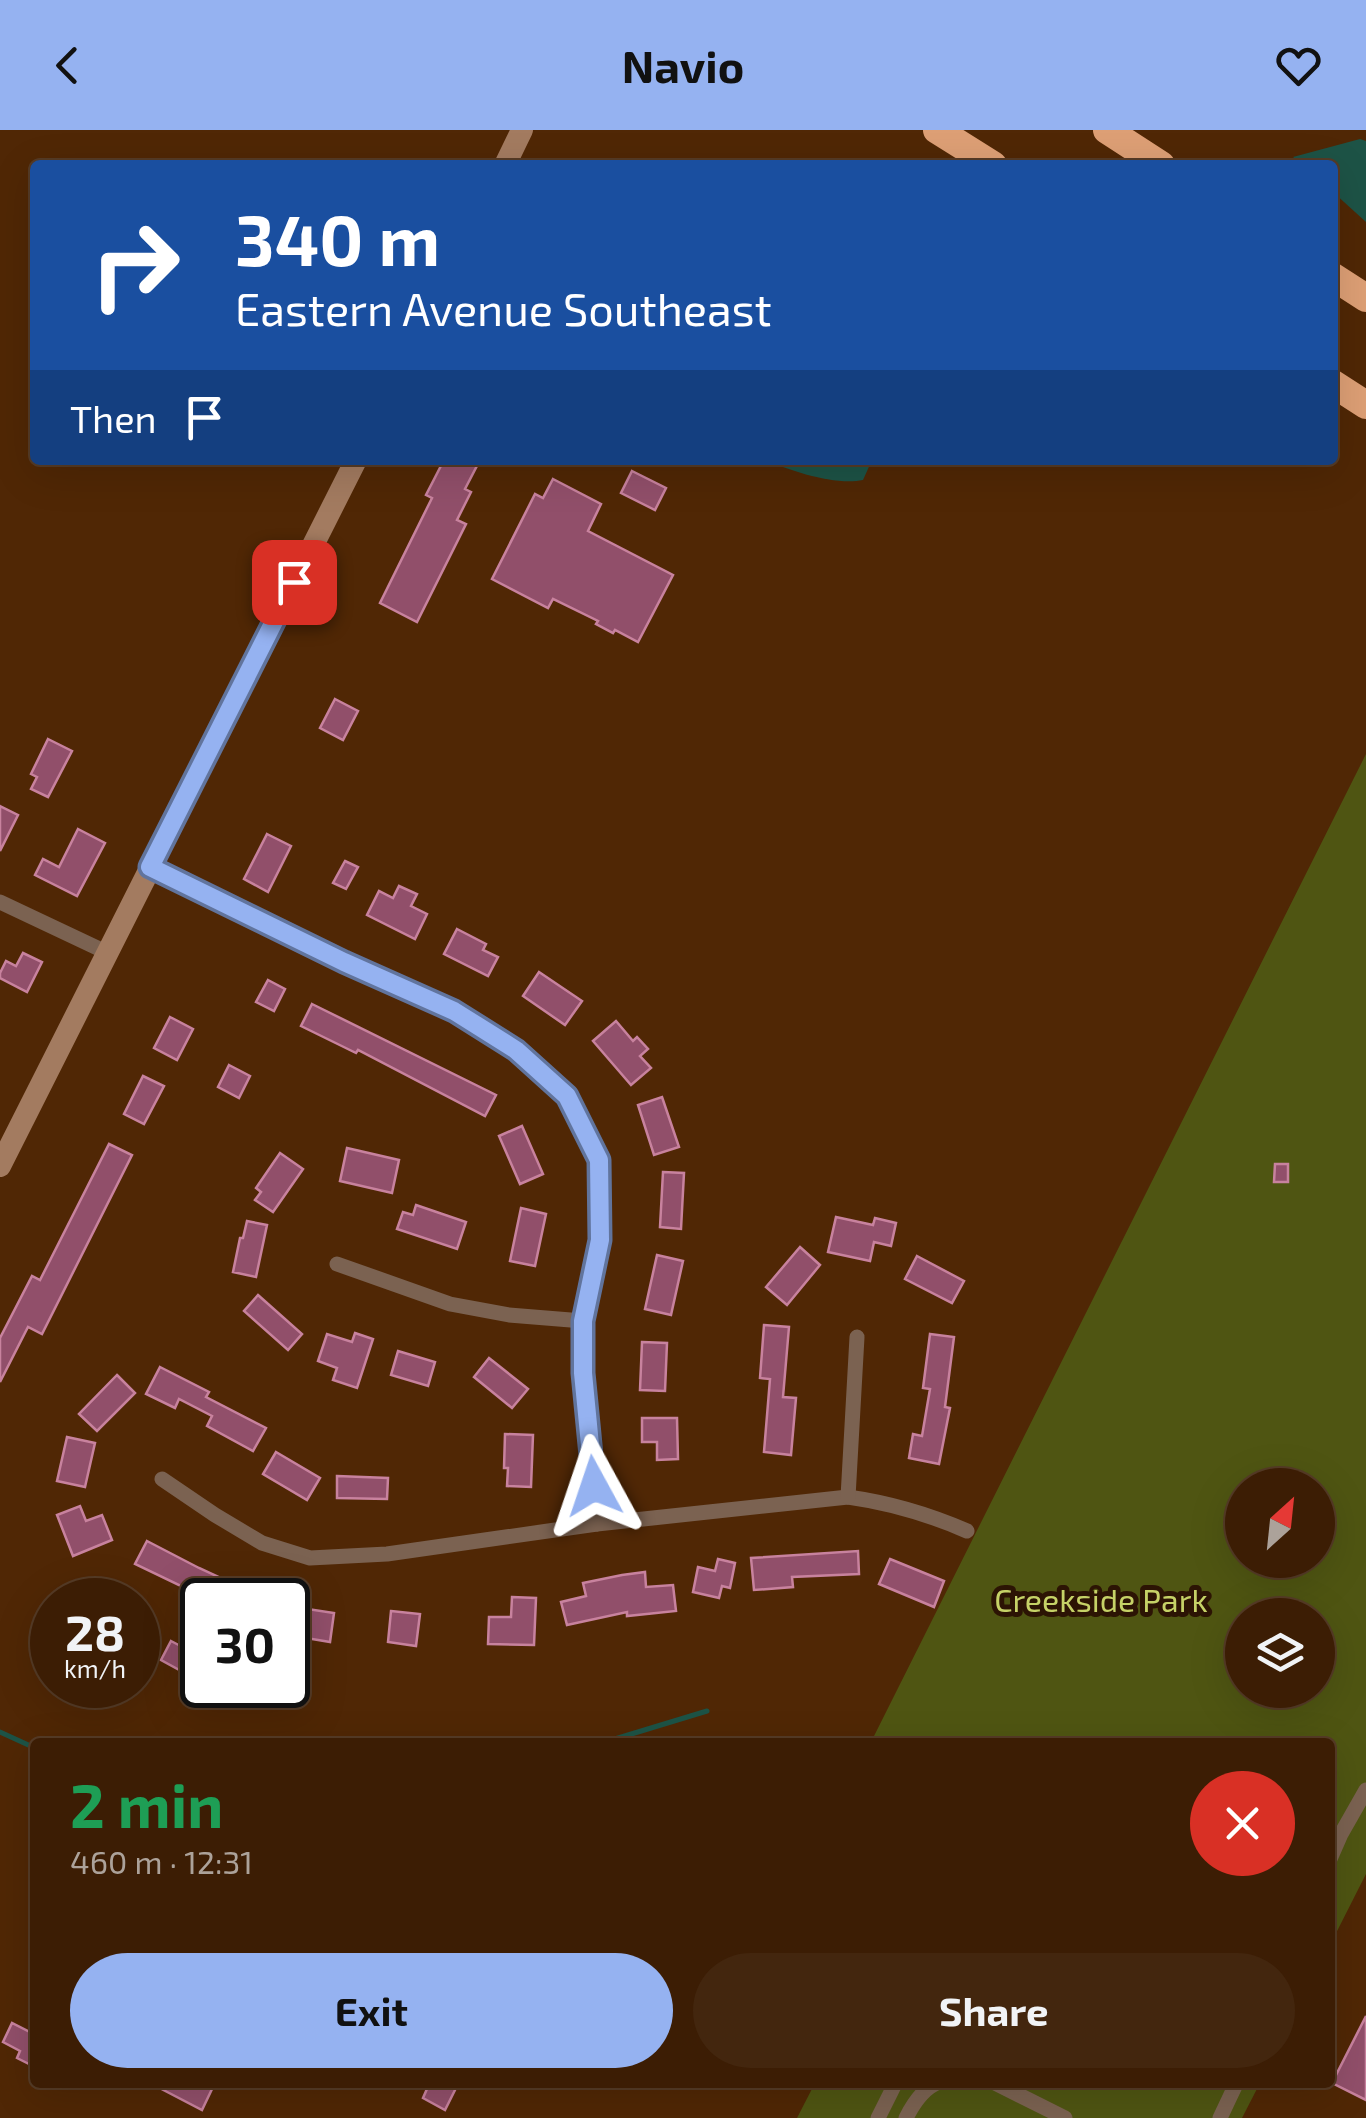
<!DOCTYPE html>
<meta charset="utf-8">
<style>
body{margin:0;font-family:"Exo 2",sans-serif;background:#43260e;color:#f1f3f6;height:100vh;display:flex;flex-direction:column;font-size:38px;white-space:nowrap}
*{box-sizing:border-box;margin:0}
p{font-size:32px;color:#aca29a}
.icon{flex:none;width:55px;height:55px;fill:none;stroke:currentColor;stroke-width:2;stroke-linecap:round;stroke-linejoin:round}
.map{position:relative;flex:1;overflow:hidden}
.drawer{position:absolute;left:30px;top:1608px;width:1305px;height:350px;display:flex;flex-direction:column;background:#3c1d04;border-radius:10px;box-shadow:0 10px 40px #0002,0 0 0 2px #553b26}
.drawer>*{flex:none}
.banner{position:absolute;left:30px;top:30px;width:1308px;height:305px;border-radius:10px;box-shadow:0 10px 40px #0002,0 0 0 2px #553b26;background:#1a4fa0;color:#fff;overflow:hidden}
.needle{width:65px;rotate:27deg}
.controls{position:absolute;left:1225px;top:1338px;display:grid;gap:20px}
.controls a{display:grid;place-items:center;width:110px;height:110px;border-radius:50%;background:#3c1d04;box-shadow:0 10px 40px #0002,0 0 0 2px #553b26;font-size:50px}
.speed{position:absolute;left:30px;top:1448px;display:flex;gap:20px;font-size:50px;font-weight:700;text-align:center}
.speed>*{display:grid;place-content:center;width:130px;height:130px;border-radius:50%;background:#3c1d04;box-shadow:0 10px 40px #0002,0 0 0 2px #553b26;line-height:1}
.speed small{font-size:25px;font-weight:400}
.speed .limit{border:5px solid #111;border-radius:15px;background:#fff;color:#111}
.pin{position:absolute;display:grid;place-items:center;width:85px;height:85px;color:#fff;margin:-42px;border-radius:20px;box-shadow:0 5px 15px #0006}
.me{position:absolute;width:110px;margin:-55px;rotate:355deg;stroke-linejoin:round;filter:drop-shadow(0 0 8px #0008)}
.turn{display:flex;align-items:center;gap:35px;height:210px;padding:0 40px;font-size:45px}
.turn .icon{width:130px;height:130px;stroke-width:2.5}
.turn b{display:block;font-size:70px;line-height:85px}
.then{display:flex;align-items:center;height:95px;padding:0 40px;background:#0003;gap:20px;font-size:38px}
.round{display:grid;place-items:center;flex:none;width:105px;height:105px;border-radius:52px;background:#43260e}
.head{display:flex;align-items:center;justify-content:space-between;height:170px;padding:0 40px}
h1{font-size:60px;font-weight:700;line-height:75px;color:#1e9e55}
.action{display:flex;gap:20px;margin-top:auto;padding:20px 40px}
.action a{flex:1;height:115px;border-radius:60px;background:#95b2f1;color:#111;font-size:40px;font-weight:700;line-height:115px;text-align:center}
.action a+a{background:#43260e;color:#f1f3f6}
header{display:flex;justify-content:space-between;align-items:center;height:130px;padding:0 40px;background:#95b2f1;color:#111;font-size:45px;font-weight:700}
.map>svg:first-child{display:block}
.green{fill:#4f5512;fill-rule:evenodd}
.water{fill:#1d5346}
.lines{fill:none;stroke-linecap:round;stroke-linejoin:round}
.stream{stroke:#1d5346;stroke-width:5}
.building{fill:#914f6a;stroke:#c8829e;stroke-width:2.5}
.street{stroke:#7b6251;stroke-width:15}
.secondary{stroke:#a37b60;stroke-width:22}
.highway{stroke:#dd9f75;stroke-width:28}
.route-casing{stroke:#61749d;stroke-width:25}
.route{stroke:#95b2f1;stroke-width:18}
.labels{text-anchor:middle;dominant-baseline:central;stroke-width:10;stroke-linejoin:round;paint-order:stroke}
.park-label{font-size:32px;fill:#c6d267;stroke:#2c1404}
</style>
<header><svg class="icon" aria-label="back" viewBox="0 0 24 24"><path d="M15 5l-7 7 7 7"/></svg>Navio<svg class="icon" aria-label="heart" viewBox="0 0 24 24"><path d="M12 20l-8-8c-3-5 5-10 8-4 3-6 11-1 8 4z"/></svg></header>
<div class="map">
<svg width="1366" height="1988" viewBox="0 0 1366 1988">
<rect width="100%" height="100%" fill="#502705"/>
<g class="green">
<path d="M1366,624v1120l-36,71v-203h-459zM1242,1355h76v75h-76zM1242,1485h76v75h-76z"/>
<polygon points="815,1953 1260,1953 1242,1988 797,1988"/>
</g>
<g class="water">
<polygon points="1360,9 1366,11 1366,92 1333,62 1332,35 1302,35 1293,27"/>
<path d="M765,330h107l-9,20c-27,6 -72,-9 -98,-20z"/>
</g>
<g class="lines">
<g class="stream">
<polyline points="0,1602 35,1618"/>
<polyline points="605,1612 707,1581"/>
</g>
</g>
<g class="building">
<polygon points="444,330 480,330 465,359 471,362 457,390 466,394 417,492 380,473 432,368 426,365"/>
<polygon points="632,341 666,358 655,380 621,363"/>
<polygon points="553,349 601,374 588,401 673,445 638,512 615,500 613,503 596,494 598,491 553,469 548,478 492,449 535,364 543,368"/>
<polygon points="335,569 358,581 343,610 320,598"/>
<polygon points="48,609 72,621 48,667 31,659 37,647 31,644"/>
<polygon points="0,676 18,685 0,721"/>
<polygon points="78,699 105,713 77,766 35,745 43,729 59,737"/>
<polygon points="267,704 291,716 268,762 244,749"/>
<polygon points="345,731 358,737 346,759 333,753"/>
<polygon points="399,756 417,764 411,776 427,784 415,809 367,785 379,761 393,768"/>
<polygon points="457,799 486,814 483,820 498,827 488,846 444,824"/>
<polygon points="23,823 42,832 27,862 0,848 0,843 6,831 16,836"/>
<polygon points="539,842 582,871 565,895 523,866"/>
<polygon points="268,850 285,859 274,881 256,872"/>
<polygon points="312,874 496,965 485,986 358,920 356,923 301,896"/>
<polygon points="170,887 193,899 177,930 154,918"/>
<polygon points="616,891 633,911 637,907 648,919 640,926 651,938 631,955 593,911"/>
<polygon points="229,935 250,946 239,968 218,957"/>
<polygon points="143,946 164,956 144,994 124,984"/>
<polygon points="662,967 679,1017 654,1025 638,975"/>
<polygon points="522,996 543,1044 520,1054 499,1006"/>
<polygon points="109,1014 132,1025 42,1204 28,1197 0,1252 0,1208 32,1146 40,1150"/>
<polygon points="347,1018 399,1030 392,1063 340,1051"/>
<polygon points="280,1023 303,1039 273,1082 255,1070 261,1062 256,1058"/>
<polygon points="1275,1034 1288,1034 1288,1052 1274,1052"/>
<polygon points="663,1042 684,1043 681,1099 660,1097"/>
<polygon points="416,1075 466,1092 457,1119 397,1099 403,1082 413,1085"/>
<polygon points="521,1078 546,1084 535,1136 510,1131"/>
<polygon points="836,1087 873,1095 875,1088 896,1093 891,1116 874,1112 870,1131 828,1122"/>
<polygon points="247,1091 267,1095 256,1147 233,1142 240,1108 243,1108"/>
<polygon points="800,1117 820,1135 787,1175 766,1157"/>
<polygon points="657,1125 683,1131 671,1185 645,1179"/>
<polygon points="917,1126 964,1151 952,1173 905,1149"/>
<polygon points="258,1165 302,1204 288,1220 244,1181"/>
<polygon points="764,1195 789,1197 783,1267 796,1268 791,1325 764,1322 770,1249 760,1248"/>
<polygon points="355,1203 373,1209 357,1258 333,1250 337,1238 318,1231 327,1204 352,1212"/>
<polygon points="930,1204 954,1207 945,1277 950,1278 939,1334 909,1328 913,1304 922,1306 930,1259 923,1258"/>
<polygon points="642,1212 667,1213 665,1261 640,1260"/>
<polygon points="398,1221 435,1232 428,1256 391,1245"/>
<polygon points="489,1228 528,1259 512,1278 474,1247"/>
<polygon points="160,1237 209,1262 206,1267 266,1298 253,1321 207,1296 212,1286 179,1269 175,1278 146,1264"/>
<polygon points="117,1245 135,1263 97,1301 79,1284"/>
<polygon points="642,1288 677,1288 678,1329 657,1330 657,1312 642,1312"/>
<polygon points="505,1304 533,1305 531,1357 507,1356 508,1338 504,1338"/>
<polygon points="67,1307 95,1313 85,1357 57,1351"/>
<polygon points="276,1322 320,1348 307,1370 263,1344"/>
<polygon points="337,1346 388,1348 387,1369 337,1368"/>
<polygon points="80,1376 86,1391 102,1385 112,1410 73,1426 57,1385"/>
<polygon points="147,1411 199,1438 268,1470 210,1470 135,1434"/>
<polygon points="858,1421 859,1444 792,1447 793,1457 754,1460 751,1428"/>
<polygon points="718,1429 735,1433 730,1458 722,1456 719,1468 693,1462 698,1437 715,1441"/>
<polygon points="890,1429 944,1451 934,1477 879,1454"/>
<polygon points="645,1442 646,1457 673,1455 676,1481 627,1486 627,1482 567,1495 561,1472 586,1466 583,1453 622,1445"/>
<polygon points="512,1467 536,1468 534,1515 488,1514 489,1487 511,1487"/>
<polygon points="288,1476 334,1483 330,1512 288,1505"/>
<polygon points="391,1481 420,1484 416,1516 388,1512"/>
<polygon points="171,1511 192,1522 183,1542 161,1530"/>
<polygon points="1366,1886 1366,1970 1332,1953"/>
<polygon points="35,1892 35,1937 17,1928 20,1921 3,1912 12,1893 30,1902"/>
<polygon points="148,1952 199,1952 212,1959 202,1980"/>
<polygon points="430,1952 459,1952 445,1980 423,1968"/>
</g>
<g class="lines">
<g class="street">
<polyline points="150,737 343,831 453,881 516,920 567,966 599,1030 600,1111 583,1191 583,1243 597,1394"/>
<polyline points="0,772 108,823"/>
<polyline points="337,1134 450,1174 509,1185 583,1191"/>
<path d="M162,1349l53,36 47,28 48,15 77,-4 210,-30 251,-27c43,6 80,17 119,34"/>
<polyline points="848,1367 857,1207"/>
<polyline points="1330,1729 1341,1704 1366,1660"/>
<polyline points="993,1952 1065,1988"/>
<polyline points="878,1988 896,1952"/>
<path d="M906,1988c7,-14 17,-30 33,-36"/>
<polyline points="1220,1988 1237,1952"/>
</g>
<g class="secondary">
<polyline points="505,35 522,0"/>
<polyline points="0,1036 356,330"/>
</g>
<g class="highway">
<polyline points="937,0 993,35"/>
<polyline points="1107,0 1161,35"/>
<polyline points="1332,146 1366,168"/>
<polyline points="1332,253 1366,275"/>
</g>
</g>
<g class="lines">
<g class="route-casing">
<polyline id="route" points="294,452 150,737 344,832 454,881 516,920 567,966 599,1030 600,1110 583,1191 583,1243 594,1356"/>
</g>
<use href="#route" class="route"/>
</g>
<g class="labels">
<g class="park-label">
<text x="1101" y="1469">Creekside Park</text>
</g>
</g>
</svg>
<div class="controls">
<a><svg class="needle" viewBox="-14 -14 28 28"><path d="M0-13l5 13h-10z" fill="#e53935"/><path d="M0 13l5-13h-10z" fill="#aca29a"/></svg></a>
<a><svg class="icon" aria-label="layers" viewBox="0 0 24 24"><path d="M12 4l9 5-9 5-9-5zM3 14l9 5 9-5"/></svg></a>
</div>
<div class="speed"><div>28<small>km/h</small></div><div class="limit">30</div></div>
<div class="pin" style="left:294px;top:452px;background:#d93025"><svg class="icon" aria-label="arrive" viewBox="0 0 24 24"><path d="M6 21V4h12l-3 4 3 4H6"/></svg></div>
<svg class="me" style="left:594px;top:1356px" viewBox="-20 -20 40 40"><path d="M0-17L14 15 0 8-14 15z" fill="#95b2f1" stroke="#fff" stroke-width="4"/></svg>
<div class="banner">
<div class="turn"><svg class="icon" aria-label="right" viewBox="0 0 24 24"><path d="M7 20v-9h11M14 6l5 5-5 5"/></svg><div><b>340 m</b>Eastern Avenue Southeast</div></div>
<div class="then">Then<svg class="icon" aria-label="arrive" viewBox="0 0 24 24"><path d="M6 21V4h12l-3 4 3 4H6"/></svg></div>
</div>
<section class="drawer">
<div class="head"><div><h1>2 min</h1><p>460 m · 12:31</p></div><a class="round" style="background:#d93025;color:#fff"><svg class="icon" aria-label="close" viewBox="0 0 24 24"><path d="M6 6l12 12M18 6L6 18"/></svg></a></div>
<div class="action"><a>Exit</a><a>Share</a></div>
</section>
</div>
